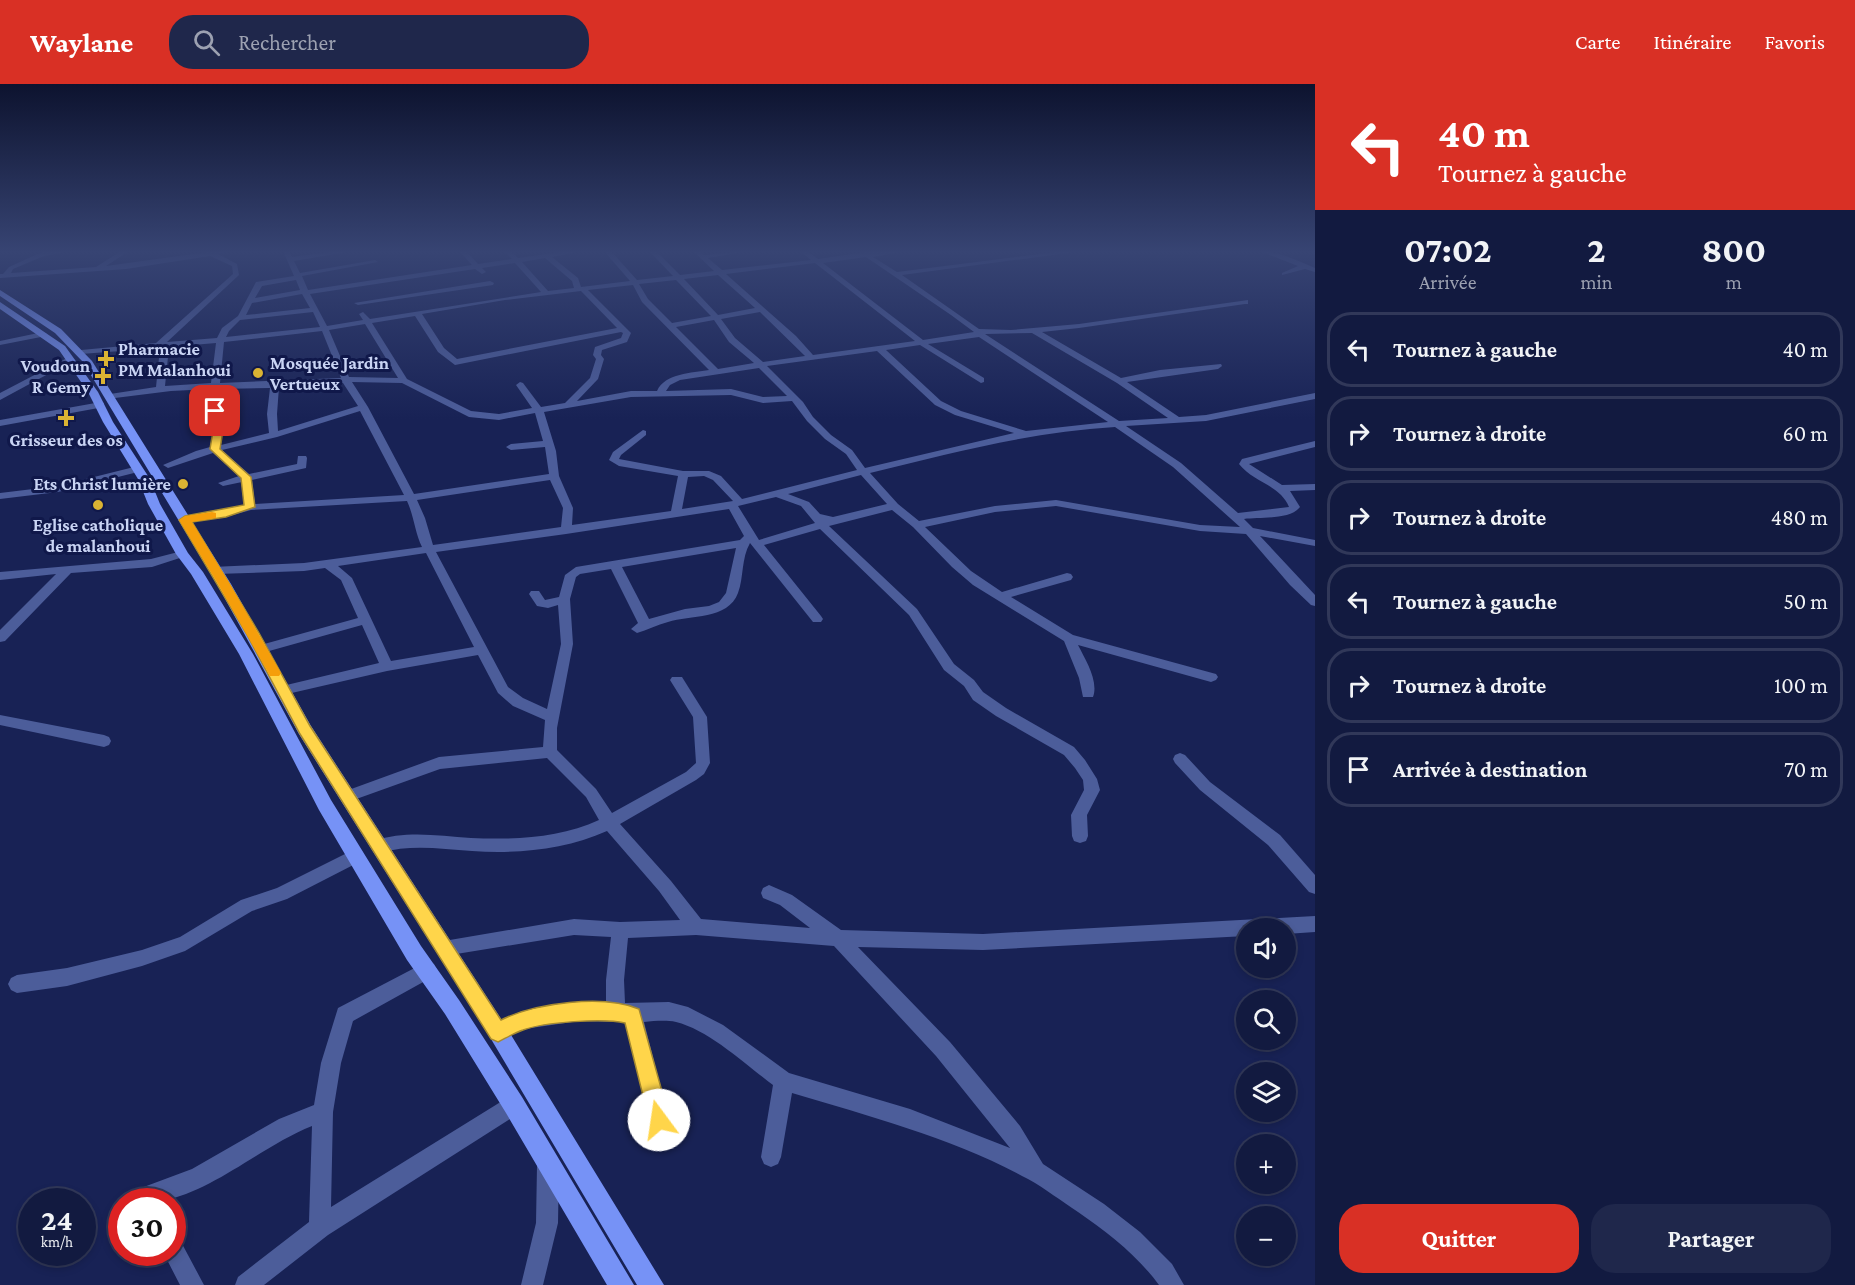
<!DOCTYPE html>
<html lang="fr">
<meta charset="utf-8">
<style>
body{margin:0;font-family:"Crimson Pro",serif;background:#1f274b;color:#f1f3f6;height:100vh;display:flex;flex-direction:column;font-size:22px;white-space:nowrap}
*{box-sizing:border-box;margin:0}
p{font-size:20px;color:#9ca1b1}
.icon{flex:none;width:33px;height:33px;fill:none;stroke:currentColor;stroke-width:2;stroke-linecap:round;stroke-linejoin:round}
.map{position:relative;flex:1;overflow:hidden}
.sheet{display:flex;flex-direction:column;background:#121a40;width:540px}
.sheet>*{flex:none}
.top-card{background:#d93025;color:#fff;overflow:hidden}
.controls{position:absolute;left:1236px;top:834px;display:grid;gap:12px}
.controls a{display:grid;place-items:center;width:60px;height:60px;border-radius:50%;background:#121a40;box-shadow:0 3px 9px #0003,0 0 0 2px #313859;font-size:30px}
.speed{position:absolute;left:18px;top:1104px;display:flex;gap:12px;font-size:30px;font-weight:700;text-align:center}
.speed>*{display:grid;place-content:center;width:78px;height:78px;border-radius:50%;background:#121a40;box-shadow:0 3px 9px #0003,0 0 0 2px #313859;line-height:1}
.speed small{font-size:15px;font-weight:400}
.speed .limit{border:9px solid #d22;background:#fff;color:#111}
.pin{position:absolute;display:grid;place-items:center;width:51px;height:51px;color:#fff;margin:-26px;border-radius:12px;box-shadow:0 3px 9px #0006}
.me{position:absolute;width:66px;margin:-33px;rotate:346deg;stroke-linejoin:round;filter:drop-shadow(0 0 4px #0008)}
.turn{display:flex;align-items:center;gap:21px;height:126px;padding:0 24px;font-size:27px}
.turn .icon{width:78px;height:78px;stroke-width:2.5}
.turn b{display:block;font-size:42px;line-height:51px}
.eta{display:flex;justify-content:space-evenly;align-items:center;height:102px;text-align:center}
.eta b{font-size:36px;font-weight:700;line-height:42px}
.cta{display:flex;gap:12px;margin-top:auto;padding:12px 24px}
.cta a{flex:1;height:69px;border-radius:24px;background:#d93025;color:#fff;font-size:24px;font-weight:700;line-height:69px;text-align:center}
.cta a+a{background:#1f274b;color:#f1f3f6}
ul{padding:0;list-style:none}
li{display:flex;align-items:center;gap:18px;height:75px;margin:0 12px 9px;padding:0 12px;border:3px solid #313859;border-radius:24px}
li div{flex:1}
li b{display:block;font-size:22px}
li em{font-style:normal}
header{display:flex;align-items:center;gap:36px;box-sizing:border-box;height:84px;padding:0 30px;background:#d93025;color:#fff}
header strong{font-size:28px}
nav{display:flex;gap:33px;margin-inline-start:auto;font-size:21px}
.search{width:420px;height:54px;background:#1f274b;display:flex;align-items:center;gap:15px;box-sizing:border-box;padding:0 21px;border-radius:24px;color:#9ca1b1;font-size:22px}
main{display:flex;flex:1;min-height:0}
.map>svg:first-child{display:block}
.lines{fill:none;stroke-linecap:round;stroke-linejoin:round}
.minor{fill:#4c5d9a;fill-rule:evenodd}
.primary{fill:#7692f6;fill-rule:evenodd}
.route{fill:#ffd54a;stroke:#a68a30;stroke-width:1.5}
.slow{fill:#f59e0b}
.poi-dot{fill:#dab333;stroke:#10184a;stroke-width:2}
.labels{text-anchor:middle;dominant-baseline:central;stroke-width:6;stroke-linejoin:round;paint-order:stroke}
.far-poi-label{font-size:18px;font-weight:bold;fill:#c9d4f4;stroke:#10184a;text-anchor:start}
</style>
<header>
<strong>Waylane</strong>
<div class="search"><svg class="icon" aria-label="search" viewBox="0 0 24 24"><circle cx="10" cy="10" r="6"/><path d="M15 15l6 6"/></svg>Rechercher</div>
<nav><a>Carte</a><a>Itinéraire</a><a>Favoris</a></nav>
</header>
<main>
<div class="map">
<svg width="1315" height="1201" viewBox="0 0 1315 1201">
<rect width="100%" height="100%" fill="#182255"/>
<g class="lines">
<g class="minor">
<path d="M44,167h28l-28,5 -31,13 -2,4 85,-6 25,-16h8l-23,15 109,-15h15l-12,3 19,10 2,11 -72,67 50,-4 5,-10 16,-12 18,-34 38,-6 -11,-25h6l3,6 45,-6 10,1 -53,9 6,12 75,-13 3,2 -76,14 6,14 164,-25 -13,-14h7l12,13 34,-5 -8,-8h7l7,7 49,-7h16l-31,6 26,21 3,9 49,-6 -26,-30h7l26,29 36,-4 -24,-25h7l24,24 34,-4 -21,-20h7l4,4 45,-4 -41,7 14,12 89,-10 -11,-9h7l11,8 47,-7 41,-1 -33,6 24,15 167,-21h19l-181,24 77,54 32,1 68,-6 169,-24v4h-3l-166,24 -37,4 79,46 39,-8 61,-6 1,2 -4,3 -91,13 52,35 27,-2 109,-22v6l-109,22 -80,5 55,37 57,50 51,-6c-9,-22 -36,-25 -50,-43l3,-5 73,-18v6l-66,17 33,21 33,-1v6l-25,1 10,16c-10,13 -40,10 -56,12l9,9 62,12v6l-55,-10 55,59v11l-4,-1 -21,-20 -44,-51 -46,-3 -144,-25 -61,6 -70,15 46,44 31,21 65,-19 4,1 2,3 -2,3 -60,17 62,38 143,39 2,3 -2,3 -5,2 -133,-37c7,14 21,36 15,52h-10l-4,-19 -15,-37 -91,-56 -21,-18 -39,-40 -21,-17 -63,16 88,83 37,55 20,16 9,12 23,16 68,39 11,13 12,19 3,11 -13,25 1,21 -2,5 -6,2 -6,-2 -2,-5 -1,-21 13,-25 -1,-10 -8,-12 -11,-13 -68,-39 -23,-16 -9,-14 -20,-16 -35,-55 -89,-86 -56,16 57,71 2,3 -2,3h-8l-63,-79c-9,16 -6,34 -12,50 -10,27 -48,22 -70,29 -11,3 -21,8 -31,11l-6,-4 7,-6 -27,-54 -31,5 -4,3 -6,22 3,45 -16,84v22l39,39 16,24 74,-41 10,-9 -3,-46 -23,-37 2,-3h10l25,40 3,46 -6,11 -8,6 -76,44 51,57 30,38 109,9 -30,-23 -17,-7 -2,-5 2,-5 6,-3 23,10 49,35 142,4 332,-18v16l-29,2v-6h-40v8l-263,14 -125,-3 92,95 70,84 23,38 61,40 36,28 32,32 12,21h-25c-22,-30 -51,-52 -81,-73 -17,-11 -32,-23 -50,-33 -73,-40 -156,-62 -236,-86l-11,64 -3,7 -7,3 -7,-3 -3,-7 12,-72c-27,-20 -64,-55 -97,-63 -10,-2 -21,-1 -32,0l25,98 -3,7 -7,3 -7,-3 -3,-7 -24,-98 -46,-1 -55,8 -26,12 -7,-2 -2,-7 2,-7 31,-14 57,-8 27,-1v-22l5,-43 -37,-2 -130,21 -6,-2 -3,-6 3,-6 136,-23 46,3 60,-2 -21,-29 -52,-60c-42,19 -90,23 -135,20 -32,-2 -61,-7 -92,2l-6,-2 -2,-5 2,-5c33,-11 64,-5 97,-3 43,2 89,0 128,-18l-13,-23 -39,-39 -107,11 -92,33 -5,-2 -3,-4 3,-4 96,-35 104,-10 2,-27 -32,-14 -15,-13 -20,-38 -91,16 -104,24 -5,-2 -2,-3 2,-3 101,-24 -17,-38 -100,28 -6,-4 1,-3 101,-28 -17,-38 -16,-12 -21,3 -88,3 -6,-4 2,-3 92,-4 118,-16c-7,-14 -8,-31 -15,-46l-156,9 -25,7 -45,5v-4l44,-7 19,-6 -2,-23 -19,4 -5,-3 21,-7 -26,-23 -45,15 -5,-3 33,-14 14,-4 3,-16 -2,-42 -40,2 -64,8 -1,-2 4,-3 46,-7 4,-39 -79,6 -4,-2 4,-2 75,-7 77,-69 -1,-8 -22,-10 -84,13 -126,9v-4h3l6,-7zM866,173l85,58 23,17 -51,8 -100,-77zM545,174l27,23 2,7 -26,3 -26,-29zM515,179l26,29 -171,27 -7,-7 -4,2 4,6 -36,6 -17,-32 165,-25 7,5 4,-2 -4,-4zM815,179l100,78 -102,14 -17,-19 -70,-62zM718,191l37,33 -37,7 -34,-36zM296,196l4,10 -45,8 7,-12zM676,196l32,33 3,3 -39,7 -24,-24 -9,-15zM633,201l9,17 67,68c-17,3 -44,3 -52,21h-26l-54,10 21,-22 6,-20 -3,-4 1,-5 25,-8 4,-9 -43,-43zM581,207l36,37 -160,31 -13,-11 -22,-34 83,-14zM302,210l8,14 -64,7 6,-12zM313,228l7,15 -94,10 3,-6 11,-11zM760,228l45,44 -42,6 -28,-24 -14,-19zM415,232l23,36 17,13 166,-33 2,1 -2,5 -26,9 -2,8 3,4 -6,19 -25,25 -24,4 -18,-24 -3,-1 -4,3 16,23 -33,6 -28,-3 -64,-32 -35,-56zM714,236l15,22 25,21 -36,6 -42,-42zM365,240l33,54 -49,-1 -20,-47zM322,247l19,47 -121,5 4,-41zM1032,249l85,50 51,35 -49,3 -134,-87zM979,253l129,85 -82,9 -65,-20 -20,-10 -55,-51 34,-5 61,38 3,-1v-4l-56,-34zM216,259l-5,40 -46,3 4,-39zM877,267l58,54 20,10 59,18 -149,35 -13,-18 -21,-15 -18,-18 -10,-15 -36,-36zM759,284l28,28 -24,1 -32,-8 -65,2 4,-6 10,-5zM352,298l50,1 67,34 30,3 36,-7 8,28 -32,3 -5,3 5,3 34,-3 4,27 -135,20 -46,-87zM343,299l15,23 -80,25 -1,-17 2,-27zM270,304l-3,26 2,19 -48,12 2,-14 -4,-42zM731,311l32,8 29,-2 15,20 18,18 21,15 11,16 -115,29 -21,-23 -12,-5h-26l-64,-12 2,-4 25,-20v-4l-3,-1 -30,22 -4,8 10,6 59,10 -7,35 -99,14 1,-17 -14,-32 -3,-25 -12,-39 87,-15zM360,327l44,84 -149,9 -3,-24 54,-12 1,-10 -1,-2h-8l-1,8 -48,10 -27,-24 55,-13zM1115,343l58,40 67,60 -40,-2 -144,-25 -61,6 -76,15 -21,-17 -28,-31c81,-20 161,-41 245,-46zM861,391l26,29 -54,13 -13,-3 -11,-12 -21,-8zM704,392l9,4 20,21 -51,8 6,-32zM550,396l13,28 -2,19 -128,18 -8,-27 -8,-18zM776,413l25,9 14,17 -56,17 -21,-34zM729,425l15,27 -4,4 -164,27 -11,8 -6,22 -14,3 -6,-9h-8l-2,3 8,12 11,2 10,-3 3,39 -14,65 -24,-11 -15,-11 -72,-135 130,-18zM736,464l-10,45 -7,9 -10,4 -24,3 -36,10 -27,-52zM426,469l48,94 -83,14 -39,-83 -14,-12zM696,851l138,11 102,110 74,92 -100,-39 -121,-36 -66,-48 -35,-18 -19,-5 -44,1 -1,-23 4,-42z"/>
<path d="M1260,167c18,0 38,10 55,17v4l-10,-3 -23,6v-2l16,-7z"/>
<polygon points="490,197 494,199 493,201 358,221 354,219"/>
<polygon points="43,248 47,250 46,252 0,261 0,257"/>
<polygon points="67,274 74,276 0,316 0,309"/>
<polygon points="101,318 104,319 104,323 0,342 0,336"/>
<polygon points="138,382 142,383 142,387 58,408 0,415 0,409 58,402"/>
<polygon points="182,467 186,468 186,472 152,483 71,489 5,557 0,558 0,546 56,490 0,496 0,488 151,475"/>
<polygon points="0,631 104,651 109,653 111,657 109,661 104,663 0,641"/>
<polygon points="1180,669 1185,671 1210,698 1280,751 1315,791 1315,810 1309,808 1268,761 1200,706 1175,679 1173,675 1175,671"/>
<polygon points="355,765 361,767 363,772 361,777 287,815 252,827 185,867 142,882 67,902 17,909 11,906 8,900 11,894 17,891 67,884 142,866 180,853 241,816 277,804"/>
<path d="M428,877l6,3 3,6 -3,6 -81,45 -12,42 -8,49 -2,95 176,-109 7,-3 7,3 3,7 -3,7 -193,123 -64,50h-29l3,-8 71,-55 3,-96c-50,20 -98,65 -150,75 -9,2 -20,1 -29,1l8,-14 51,-19 87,-50 35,-14 7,-42 17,-55z"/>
<polygon points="548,1071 555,1075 559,1082 558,1139 543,1201 521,1201 536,1139 537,1082 541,1075"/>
<polygon points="172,1153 180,1156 204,1201 180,1201 163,1168 172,1168"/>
</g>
<g class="primary">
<polygon points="0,206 61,245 92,277 231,500 311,642 505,941 664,1201 637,1201 491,955 299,650 217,500 83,278 55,249 0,212"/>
<polygon points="0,218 65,262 98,308 113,338 150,395 160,420 188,469 203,488 253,570 331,716 421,862 459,916 522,1013 634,1201 607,1201 506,1029 445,930 407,876 319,726 239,570 191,490 176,470 148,420 138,395 103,338 88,308 59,266 0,225"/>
</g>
</g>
<linearGradient id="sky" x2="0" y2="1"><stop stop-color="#0d132f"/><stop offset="0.5" stop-color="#374473"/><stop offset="1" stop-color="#374473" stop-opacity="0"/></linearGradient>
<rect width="1315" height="335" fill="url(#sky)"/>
<path class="route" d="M212,325l8,2 3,20 -3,18 31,28 4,30 -29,10 -34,5 67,111 51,93 191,294c34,-17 102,-26 138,-11l31,111 -3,8 -8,3 -7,-3 -3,-8 -24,-97c-22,-5 -80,-1 -102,7 -9,3 -17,8 -25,12l-7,-3 -191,-305 -54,-101 -67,-113 6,-4 59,-11 -3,-27 -31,-29 3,-18z"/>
<polygon class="slow" points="212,428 216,429 216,434 192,438 230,500 281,589 279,592 270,592 218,500 179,436 185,432"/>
<g class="poi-dot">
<path d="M103 266h6v6h6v6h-6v6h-6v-6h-6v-6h6z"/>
<circle cx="258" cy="289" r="6"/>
<path d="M100 283h6v6h6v6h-6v6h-6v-6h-6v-6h6z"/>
<path d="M63 325h6v6h6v6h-6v6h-6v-6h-6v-6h6z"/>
<circle cx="183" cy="400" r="6"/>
<circle cx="98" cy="421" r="6"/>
</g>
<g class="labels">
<g class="far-poi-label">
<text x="118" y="265">Pharmacie<tspan x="118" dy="21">PM Malanhoui</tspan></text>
<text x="270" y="279">Mosquée Jardin<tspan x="270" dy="21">Vertueux</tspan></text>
<text x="90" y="282" text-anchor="end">Voudoun<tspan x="90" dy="21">R Gemy</tspan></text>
<text x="66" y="356" text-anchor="middle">Grisseur des os</text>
<text x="171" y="400" text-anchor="end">Ets Christ lumière</text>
<text x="98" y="441" text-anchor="middle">Eglise catholique<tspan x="98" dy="21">de malanhoui</tspan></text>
</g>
</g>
</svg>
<div class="controls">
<a><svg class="icon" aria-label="sound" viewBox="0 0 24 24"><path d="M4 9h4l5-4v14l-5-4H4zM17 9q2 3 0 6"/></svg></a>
<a><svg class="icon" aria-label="search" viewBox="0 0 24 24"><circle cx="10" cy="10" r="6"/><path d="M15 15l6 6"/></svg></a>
<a><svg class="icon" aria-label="layers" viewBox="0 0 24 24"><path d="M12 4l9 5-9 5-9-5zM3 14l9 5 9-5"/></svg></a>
<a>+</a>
<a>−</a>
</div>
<div class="speed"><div>24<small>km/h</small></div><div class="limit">30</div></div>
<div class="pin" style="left:215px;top:327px;background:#d93025"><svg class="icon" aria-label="arrive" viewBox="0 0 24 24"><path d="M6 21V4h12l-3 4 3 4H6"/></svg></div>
<svg class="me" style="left:659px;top:1036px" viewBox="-20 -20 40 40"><circle r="19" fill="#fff"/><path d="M0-13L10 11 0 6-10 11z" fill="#ffd54a"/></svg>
</div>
<section class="sheet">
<div class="top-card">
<div class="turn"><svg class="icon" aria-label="left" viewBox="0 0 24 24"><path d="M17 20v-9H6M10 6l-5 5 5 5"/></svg><div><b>40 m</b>Tournez à gauche</div></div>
</div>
<div class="eta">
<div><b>07:02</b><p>Arrivée</p></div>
<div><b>2</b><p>min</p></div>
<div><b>800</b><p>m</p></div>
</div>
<ul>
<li><svg class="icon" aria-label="left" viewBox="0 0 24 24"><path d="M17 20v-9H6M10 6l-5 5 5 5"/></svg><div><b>Tournez à gauche</b></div><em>40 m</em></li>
<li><svg class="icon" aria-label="right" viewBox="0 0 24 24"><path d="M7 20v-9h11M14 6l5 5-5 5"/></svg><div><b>Tournez à droite</b></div><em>60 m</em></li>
<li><svg class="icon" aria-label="right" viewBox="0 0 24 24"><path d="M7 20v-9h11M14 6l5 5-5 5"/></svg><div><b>Tournez à droite</b></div><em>480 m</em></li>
<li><svg class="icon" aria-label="left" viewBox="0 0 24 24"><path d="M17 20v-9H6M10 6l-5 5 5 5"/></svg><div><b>Tournez à gauche</b></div><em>50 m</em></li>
<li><svg class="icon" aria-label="right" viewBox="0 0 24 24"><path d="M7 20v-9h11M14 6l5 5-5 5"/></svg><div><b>Tournez à droite</b></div><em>100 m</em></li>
<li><svg class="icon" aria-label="arrive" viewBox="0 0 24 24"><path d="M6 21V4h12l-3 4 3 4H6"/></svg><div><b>Arrivée à destination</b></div><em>70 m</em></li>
</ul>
<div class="cta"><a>Quitter</a><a>Partager</a></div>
</section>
</main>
